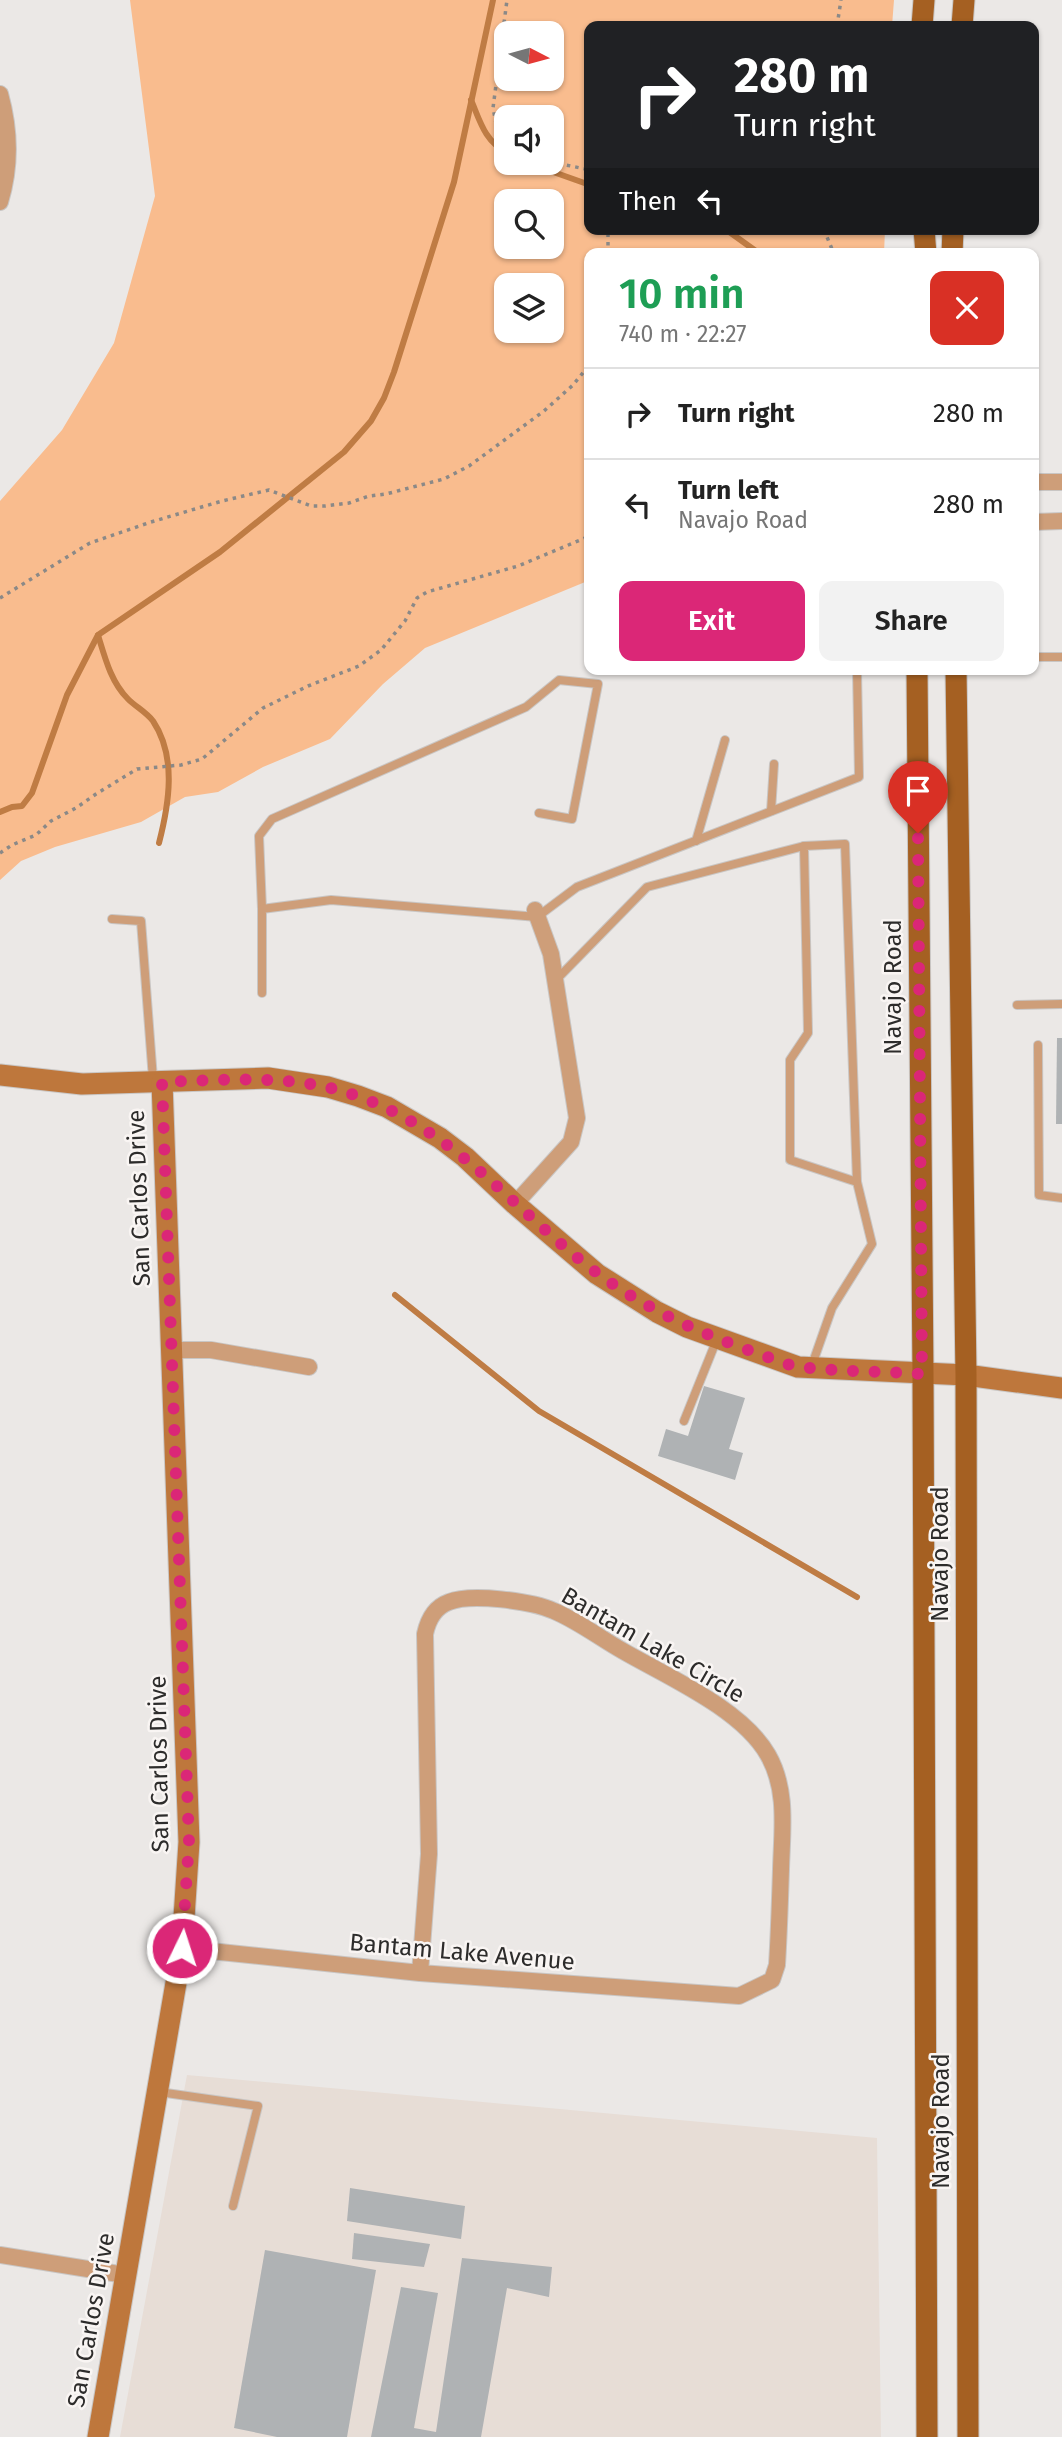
<!DOCTYPE html>
<meta charset="utf-8">
<style>
body{margin:0;font-family:"Fira Sans",sans-serif;background:#f2f2f2;color:#222;height:100vh;display:flex;flex-direction:column;font-size:26px;white-space:nowrap}
*{box-sizing:border-box;margin:0}
p{font-size:23px;color:#767676}
.icon{flex:none;width:38px;height:38px;fill:none;stroke:currentColor;stroke-width:2;stroke-linecap:round;stroke-linejoin:round}
.map{position:relative;flex:1;overflow:hidden}
.sheet{position:absolute;left:584px;top:248px;width:455px;height:427px;display:flex;flex-direction:column;background:#fff;border-radius:14px;box-shadow:0 2px 5px #0004}
.sheet>*{flex:none}
.top-card{position:absolute;left:584px;top:21px;width:455px;height:214px;border-radius:14px;box-shadow:0 2px 5px #0004;background:#202124;color:#fff;overflow:hidden}
.needle{width:46px;rotate:96deg}
.controls{position:absolute;left:494px;top:21px;display:grid;gap:14px}
.controls a{display:grid;place-items:center;width:70px;height:70px;border-radius:14px;background:#fff;box-shadow:0 2px 5px #0004;font-size:35px}
.pin{position:absolute;display:grid;place-items:center;width:60px;height:60px;color:#fff;margin:-72px -30px;border-radius:50% 50% 50% 0;rotate:-45deg;box-shadow:0 0 7px #0007}
.pin .icon{rotate:45deg}
.me{position:absolute;width:77px;margin:-38px;rotate:4deg;stroke-linejoin:round;filter:drop-shadow(0 0 5px #0008)}
.turn{display:flex;align-items:center;gap:24px;height:147px;padding:0 35px;font-size:32px}
.turn .icon{width:91px;height:91px;stroke-width:2.5}
.turn b{display:block;font-size:49px;line-height:60px}
.then{display:flex;align-items:center;height:66px;padding:0 35px;background:#0003;gap:14px;font-size:26px}
.round{display:grid;place-items:center;flex:none;width:74px;height:74px;border-radius:14px;background:#f2f2f2}
.headline{display:flex;align-items:center;justify-content:space-between;height:119px;padding:0 35px}
h1{font-size:42px;font-weight:600;line-height:52px;color:#1e9e55}
.action{display:flex;gap:14px;margin-top:auto;padding:14px 35px}
.action a{flex:1;height:80px;border-radius:14px;background:#db2777;color:#fff;font-size:28px;font-weight:600;line-height:80px;text-align:center}
.action a+a{background:#f2f2f2;color:#222}
ul{padding:0;list-style:none}
li{display:flex;align-items:center;gap:21px;height:91px;padding:0 35px;border-top:2px solid #e0e0e0}
li div{flex:1}
li b{display:block;font-size:26px}
li em{font-style:normal}
.map>svg:first-child{display:block}
.built{fill:#e7ddd6}
.green{fill:#f9bc8e;fill-rule:evenodd}
.lines{fill:none;stroke-linecap:round;stroke-linejoin:round}
.stream{stroke:#bf7c44;stroke-width:6}
.building{fill:#afb2b4}
.lane-casing{stroke:#c9c6c4;stroke-width:10}
.street-casing{stroke:#c9c6c4;stroke-width:18}
.secondary-casing{stroke:#c9c6c4;stroke-width:23}
.primary-casing{stroke:#c9c6c4;stroke-width:23}
.path{stroke:#8b8987;stroke-width:3.5;stroke-dasharray:3.5 5;stroke-linecap:butt}
.lane{stroke:#ce9e79;stroke-width:8}
.street{stroke:#ce9e79;stroke-width:16}
.secondary{stroke:#be773c;stroke-width:21}
.primary{stroke:#a56022;stroke-width:21}
.route{stroke:#db2777;stroke-width:12;stroke-dasharray:0 21.6}
.labels{text-anchor:middle;dominant-baseline:central;stroke-width:5;stroke-linejoin:round;paint-order:stroke}
.street-label{font-size:24px;fill:#2d2c2b;stroke:#f9f5f3}
</style>
<div class="map">
<svg width="1062" height="2437" viewBox="0 0 1062 2437">
<rect width="100%" height="100%" fill="#ebe8e6"/>
<polygon class="built" points="187,2075 877,2138 881,2437 120,2437"/>
<path class="green" d="M130,0h764l-2,26h-302v203h295l-1,25h-294v326l-165,68 -42,36 -53,55 -67,28 -45,25 -33,5 -44,25 -86,25 -34,14 -21,19v-379l62,-71 52,-87 41,-147zM506,33h45v46h-45zM506,117h45v46h-45zM551,201v46h-45v-46zM551,285v46h-45v-46z"/>
<g class="lines">
<g class="stream">
<path d="M471,100c8,18 14,43 35,51"/>
<polyline points="528,163 590,185"/>
<polyline points="721,229 728,231 760,254"/>
<path d="M98,635c7,23 13,47 30,64 8,8 18,13 25,22 24,36 16,83 6,122"/>
<polyline points="0,812 12,807 22,806 32,793 67,695 98,635 220,552 344,452 371,421 384,398 394,372 454,182 493,0"/>
<polyline points="395,1295 539,1411 857,1597"/>
</g>
</g>
<g class="building">
<polygon points="1057,1038 1062,1038 1062,1124 1056,1124"/>
<polygon points="704,1386 745,1398 729,1449 743,1453 735,1480 658,1456 666,1429 688,1436"/>
<polygon points="350,2188 465,2206 461,2239 347,2221"/>
<polygon points="354,2233 430,2244 424,2267 352,2259"/>
<polygon points="265,2250 376,2270 347,2437 277,2437 234,2428"/>
<polygon points="462,2258 552,2267 549,2297 507,2288 481,2437 371,2437 401,2287 438,2293 414,2428 436,2432"/>
</g>
<g class="lines">
<g class="lane-casing">
<g id="lane">
<polyline points="1034,657 1062,657"/>
<polyline points="771,811 774,764"/>
<polyline points="696,841 725,740"/>
<polyline points="262,909 259,836 272,819 526,707 559,680 598,684 572,819 539,813"/>
<polyline points="112,919 141,921 153,1079"/>
<polyline points="555,981 647,887 804,846"/>
<polyline points="262,993 262,909 331,900 537,917 577,887 859,777 857,670"/>
<polyline points="1017,1005 1062,1004"/>
<polyline points="1038,1045 1039,1195 1062,1198"/>
<polyline points="812,1365 832,1308 872,1244 857,1182 845,844 804,846 808,1033 790,1060 790,1160 857,1182"/>
<polyline points="684,1421 717,1339"/>
<polyline points="159,2092 258,2106 233,2206"/>
</g>
</g>
<g class="street-casing">
<g id="street">
<path d="M0,94c10,36 11,72 0,108"/>
<polyline points="1034,482 1062,482"/>
<polyline points="1034,522 1062,521"/>
<polyline points="515,1204 571,1142 577,1118 551,954 535,910"/>
<polyline points="172,1350 211,1350 309,1367"/>
<path d="M182,1948l238,25 319,23 33,-16 5,-15c2,-32 3,-64 4,-96 1,-39 7,-79 -13,-114 -26,-46 -100,-78 -145,-104 -23,-13 -45,-30 -69,-40 -22,-10 -83,-18 -105,-9 -14,5 -21,18 -24,32l4,220 -9,119"/>
<polyline points="0,2255 125,2275"/>
</g>
</g>
<g class="secondary-casing">
<g id="secondary">
<polyline points="0,1075 82,1084 268,1078 328,1087 358,1096 387,1107 440,1138 465,1157 515,1204 597,1274 657,1312 687,1327 798,1367 966,1375 1062,1388"/>
<polyline points="98,2437 182,1948 189,1842 162,1082"/>
</g>
</g>
<g class="primary-casing">
<g id="primary">
<polyline points="922,26 924,0"/>
<polyline points="962,26 964,0"/>
<polyline points="924,229 926,254"/>
<polyline points="952,254 953,229"/>
<polyline points="917,670 923,1374 927,2437"/>
<polyline points="956,670 966,1375 968,2437"/>
</g>
</g>
<g class="path">
<polyline points="837,26 841,0"/>
<polyline points="506,138 496,123 493,108 507,0"/>
<polyline points="551,159 566,165 590,170"/>
<polyline points="826,229 827,237 834,254"/>
<polyline points="608,254 608,229"/>
<polyline points="0,598 90,543 151,522 222,501 269,490 311,506 325,506 349,503 369,496 386,494 444,479 469,466 544,411 573,385 590,364"/>
<polyline points="0,853 12,845 36,835 51,821 76,808 96,794 137,769 181,765 202,759 263,708 308,686 359,666 381,650 405,621 417,598 427,592 518,566 590,536"/>
</g>
<use href="#lane" class="lane"/>
<use href="#street" class="street"/>
<use href="#secondary" class="secondary"/>
<use href="#primary" class="primary"/>
</g>
<g class="lines">
<path class="route" d="M182,1948l7,-106 -27,-760c67,-2 134,-9 198,15 86,32 139,94 207,152 55,48 116,78 184,102 16,5 33,14 50,16 40,5 81,4 121,7l-4,-541"/>
</g>
<g class="labels">
<g class="street-label">
<text transform="translate(893 987) rotate(-90)">Navajo Road</text>
<text transform="translate(139 1198) rotate(-92)">San Carlos Drive</text>
<text transform="translate(940 1554) rotate(-90)">Navajo Road</text>
<text transform="translate(653 1645) rotate(30)">Bantam Lake Circle</text>
<text transform="translate(159 1764) rotate(-91)">San Carlos Drive</text>
<text transform="translate(462 1952) rotate(5)">Bantam Lake Avenue</text>
<text transform="translate(941 2121) rotate(-90)">Navajo Road</text>
<text transform="translate(91 2320) rotate(-80)">San Carlos Drive</text>
</g>
</g>
</svg>
<div class="controls">
<a><svg class="needle" viewBox="-14 -14 28 28"><path d="M0-13l5 13h-10z" fill="#e53935"/><path d="M0 13l5-13h-10z" fill="#767676"/></svg></a>
<a><svg class="icon" aria-label="sound" viewBox="0 0 24 24"><path d="M4 9h4l5-4v14l-5-4H4zM17 9q2 3 0 6"/></svg></a>
<a><svg class="icon" aria-label="search" viewBox="0 0 24 24"><circle cx="10" cy="10" r="6"/><path d="M15 15l6 6"/></svg></a>
<a><svg class="icon" aria-label="layers" viewBox="0 0 24 24"><path d="M12 4l9 5-9 5-9-5zM3 14l9 5 9-5"/></svg></a>
</div>
<div class="pin" style="left:918px;top:833px;background:#d93025"><svg class="icon" aria-label="arrive" viewBox="0 0 24 24"><path d="M6 21V4h12l-3 4 3 4H6"/></svg></div>
<svg class="me" style="left:182px;top:1948px" viewBox="-20 -20 40 40"><circle r="17" fill="#db2777" stroke="#fff" stroke-width="3"/><path d="M0-11L8 9 0 5-8 9z" fill="#fff"/></svg>
<div class="top-card">
<div class="turn"><svg class="icon" aria-label="right" viewBox="0 0 24 24"><path d="M7 20v-9h11M14 6l5 5-5 5"/></svg><div><b>280 m</b>Turn right</div></div>
<div class="then">Then<svg class="icon" aria-label="left" viewBox="0 0 24 24"><path d="M17 20v-9H6M10 6l-5 5 5 5"/></svg></div>
</div>
<section class="sheet">
<div class="headline"><div><h1>10 min</h1><p>740 m · 22:27</p></div><a class="round" style="background:#d93025;color:#fff"><svg class="icon" aria-label="close" viewBox="0 0 24 24"><path d="M6 6l12 12M18 6L6 18"/></svg></a></div>
<ul>
<li><svg class="icon" aria-label="right" viewBox="0 0 24 24"><path d="M7 20v-9h11M14 6l5 5-5 5"/></svg><div><b>Turn right</b></div><em>280 m</em></li>
<li><svg class="icon" aria-label="left" viewBox="0 0 24 24"><path d="M17 20v-9H6M10 6l-5 5 5 5"/></svg><div><b>Turn left</b><p>Navajo Road</p></div><em>280 m</em></li>
</ul>
<div class="action"><a>Exit</a><a>Share</a></div>
</section>
</div>
